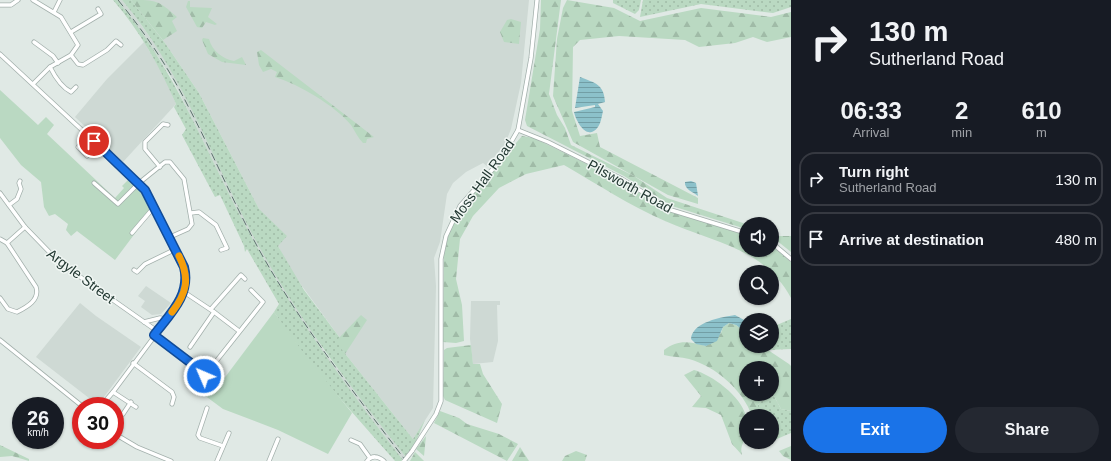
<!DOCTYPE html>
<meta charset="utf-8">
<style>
body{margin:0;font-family:Helvetica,sans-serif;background:#242831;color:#f1f3f6;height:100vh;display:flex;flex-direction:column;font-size:15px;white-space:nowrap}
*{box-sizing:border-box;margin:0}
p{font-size:13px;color:#9ea1a6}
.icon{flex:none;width:22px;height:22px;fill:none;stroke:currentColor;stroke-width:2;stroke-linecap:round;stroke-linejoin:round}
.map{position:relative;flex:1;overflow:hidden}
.sheet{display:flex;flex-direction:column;background:#171b24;width:320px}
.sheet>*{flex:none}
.top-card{background:#171b24;color:#f1f3f6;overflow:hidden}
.tools{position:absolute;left:739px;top:217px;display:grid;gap:8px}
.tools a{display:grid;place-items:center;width:40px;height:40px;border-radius:50%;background:#171b24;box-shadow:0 1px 3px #0004;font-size:20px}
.speed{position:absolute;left:12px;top:397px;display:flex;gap:8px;font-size:20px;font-weight:700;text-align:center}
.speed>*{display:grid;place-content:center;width:52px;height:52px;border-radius:50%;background:#171b24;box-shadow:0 1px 3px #0004;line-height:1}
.speed small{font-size:10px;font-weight:400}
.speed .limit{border:6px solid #d22;background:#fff;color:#111}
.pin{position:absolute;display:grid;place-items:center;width:34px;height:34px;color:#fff;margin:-17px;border:2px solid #fff;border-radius:50%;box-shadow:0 1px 4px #0007}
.me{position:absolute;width:44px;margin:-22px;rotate:315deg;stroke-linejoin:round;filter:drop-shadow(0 0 3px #0008)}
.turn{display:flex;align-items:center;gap:14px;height:84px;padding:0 12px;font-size:18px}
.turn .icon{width:52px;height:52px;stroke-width:2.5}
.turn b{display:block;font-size:28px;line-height:34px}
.eta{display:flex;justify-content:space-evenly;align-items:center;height:68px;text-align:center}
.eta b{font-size:24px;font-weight:700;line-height:28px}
.action{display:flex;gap:8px;margin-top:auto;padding:8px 12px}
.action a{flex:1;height:46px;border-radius:24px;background:#1a73e8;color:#fff;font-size:16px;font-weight:700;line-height:46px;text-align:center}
.action a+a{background:#242831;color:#f1f3f6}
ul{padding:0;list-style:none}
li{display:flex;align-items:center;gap:12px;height:54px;margin:0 8px 6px;padding:0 4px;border:2px solid #363941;border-radius:16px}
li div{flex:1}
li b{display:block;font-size:15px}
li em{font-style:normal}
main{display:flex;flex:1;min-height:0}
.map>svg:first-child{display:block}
.built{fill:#ced9d4}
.grass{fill:url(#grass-dots)}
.forest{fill:url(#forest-firs);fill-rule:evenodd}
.park{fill:#bad9c2}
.water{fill:url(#water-rules)}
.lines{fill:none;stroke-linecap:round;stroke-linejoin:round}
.minor-casing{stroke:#a3b0ac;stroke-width:5}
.minor{stroke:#fff;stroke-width:3.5}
.rail{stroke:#5c746d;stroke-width:1;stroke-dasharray:8 4;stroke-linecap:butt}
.minor-bridge-casing{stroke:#a3b0ac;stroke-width:5;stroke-linecap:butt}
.minor-bridge{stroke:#fff;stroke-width:3.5}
.route-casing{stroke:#114b97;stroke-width:10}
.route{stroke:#1a73e8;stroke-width:7}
.slow{stroke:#f59e0b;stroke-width:7}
.labels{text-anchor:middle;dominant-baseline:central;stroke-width:3;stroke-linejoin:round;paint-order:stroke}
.street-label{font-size:14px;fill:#223832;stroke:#f0f6f3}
</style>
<main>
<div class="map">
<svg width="791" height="461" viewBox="0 0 791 461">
<defs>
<pattern id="grass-dots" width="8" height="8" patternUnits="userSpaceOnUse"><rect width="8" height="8" fill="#bad9c2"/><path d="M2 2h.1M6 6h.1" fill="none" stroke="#a0bba7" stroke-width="1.8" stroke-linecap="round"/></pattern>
<pattern id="forest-firs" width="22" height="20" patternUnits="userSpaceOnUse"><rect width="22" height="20" fill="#bad9c2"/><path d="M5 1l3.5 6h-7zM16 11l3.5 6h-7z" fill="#a0bba7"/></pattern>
<pattern id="water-rules" width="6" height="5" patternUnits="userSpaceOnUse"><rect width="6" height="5" fill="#8cc1ca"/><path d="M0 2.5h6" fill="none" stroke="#729ea5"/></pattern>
</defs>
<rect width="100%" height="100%" fill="#e0e9e5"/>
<g class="built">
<polygon points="117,0 122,0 132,12 155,44 179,81 247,223 271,266 327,355 405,456 403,460 340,378 288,300 244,224 173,80 158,57"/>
<polygon points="131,0 529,0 521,83 511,129 505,144 487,166 483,163 466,172 453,183 447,194 440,242 434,258 436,286 433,408 413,439 343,351 340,338 291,271 199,93 165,43"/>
<polygon points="144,42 164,76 176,104 123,162 75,117 107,79"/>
<polygon points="146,286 171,303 161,314 152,315 141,307 145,301 138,296"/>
<polygon points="471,301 500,301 500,305 497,305 498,341 493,362 473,364 470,339"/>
<polygon points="80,303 96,316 141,347 98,405 36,357"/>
</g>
<g class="grass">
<path d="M113,0h4c56,66 87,147 127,223 45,85 100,161 159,237l-2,1h-6c-42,-48 -86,-95 -121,-149l5,-8 -32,-55 -2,3 -1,-6 -24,-51 -5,2 -33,-62 4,-6 -12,-22 2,-3c-16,-37 -36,-73 -63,-104z"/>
<path d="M122,0h9l34,43 34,50 60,116 28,27 -9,10 26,44 36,48 3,13 70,88 12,-19 -10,24 -10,12c-58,-73 -115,-148 -158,-232 -40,-78 -67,-155 -125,-224z"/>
<polygon points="613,0 641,0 639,10 635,14 613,3"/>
<polygon points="643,0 791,0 791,7 773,13 701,4 640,17"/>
<polygon points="791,319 791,349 768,350 765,346 772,346 772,327"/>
<polygon points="774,396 781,409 791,411 791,433 772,441 772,416 758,416 758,405 764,398"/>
<polygon points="749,442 772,442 770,444 753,448"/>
</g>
<g class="forest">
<path d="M131,0c26,0 27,0 46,17l-5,4 5,10 -14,9z"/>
<polygon points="541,0 561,0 549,94 557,115 565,128 571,145 634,176 667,198 746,224 746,229 672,206 624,176 527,126 525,120 540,29"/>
<polygon points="567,0 614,8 640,21 701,8 771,17 791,12 791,37 767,42 753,37 735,43 699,47 685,40 619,36 580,40 573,47 572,111 580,136 597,133 600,147 698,198 698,204 668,195 573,142 553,96 557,39 563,8"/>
<polygon points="188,1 190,1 190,7 212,8 208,17 217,24 215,25 206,22 202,28 197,27 186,7"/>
<polygon points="511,19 521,22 519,44 504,42 500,32 507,20"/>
<path d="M203,38l6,1c3,12 14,20 25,22l8,-4 4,8 -24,-3 -14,-8 -6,-14z"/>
<path d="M261,50l113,87 -7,2 -1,4h-3c-5,-5 -8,-12 -12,-18 -17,-20 -51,-40 -76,-48l2,-5 -6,-3 -8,3 -4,-7 -2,-13z"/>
<path d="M522,136l12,2 87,43 45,29 80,25v15h26v-4l19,16v36c-26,-50 -79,-56 -126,-77 -35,-15 -68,-37 -101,-56l-38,9 -27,14 -26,28 -13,23 -4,40 6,26 2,36 -8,2 -13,-1 1,-87 5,-23 10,-21 9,-11z"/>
<polygon points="779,236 791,236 791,252 776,240"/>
<polygon points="361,315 367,320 345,354 336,341"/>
<path d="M729,323l7,2 10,8v13h19l3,4 21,14 2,2v45l-10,-2 -7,-13 -10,2 -6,7v11h-6c-9,-26 -37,-50 -63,-57 -8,-2 -17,-2 -25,-4v-5c15,-11 25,-8 42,-4l15,-13 2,-6zM746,368h26v26h-26z"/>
<polygon points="471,345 473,364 480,364 483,374 502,404 497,423 445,400 443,396 444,350 447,348"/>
<path d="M694,370c18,5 47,26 52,46 1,5 0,11 0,16 0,9 -7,13 -4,23l-10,-11 -11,-29 -15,-7 -14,-1 9,-11 -17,-21z"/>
<polygon points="440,411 459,418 467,424 499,434 518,444 507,461 434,423"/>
<polygon points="426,436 424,456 416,449"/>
<polygon points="0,445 29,459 29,461 12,456 0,457"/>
<polygon points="791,446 791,460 783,456 779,451"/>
<polygon points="520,447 529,461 512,461"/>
<polygon points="576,451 587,455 585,461 562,461 565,456"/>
<polygon points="415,452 424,461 410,461"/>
</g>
<g class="park">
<polygon points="0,90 38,125 46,117 54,125 47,134 115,198 124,188 122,186 131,177 139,185 154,208 115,260 77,231 71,236 66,230 68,224 55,214 49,216 44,207 41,182 21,165 0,138"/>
<polygon points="274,312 302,351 352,413 328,454 278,430 223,409 200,392 209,378 220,384"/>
</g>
<g class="water">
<path d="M580,77c15,6 24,7 25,25l-7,2 5,7c-1,4 -2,12 -5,16 -11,15 -22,-6 -24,-15l21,-5v-2l-20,3z"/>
<path d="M691,181l5,2 2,13c-5,-4 -14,-7 -13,-14z"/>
<path d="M735,315l11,6v8l-2,2 -8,-6 -7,-2 -6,4 -6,14 -11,5 -10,-2 -5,-5c1,-17 31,-22 44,-24z"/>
</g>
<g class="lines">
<g class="minor-casing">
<g id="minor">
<polyline points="0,5 11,5 18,0"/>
<polyline points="54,12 60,0"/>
<polyline points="71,32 101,14 98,9"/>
<polyline points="34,42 53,56 58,63"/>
<path d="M0,54l139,129 12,16 33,68c4,15 0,25 -7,39l-64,86 -12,14"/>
<polyline points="71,55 78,64 83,65 107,50 116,41 121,45"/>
<path d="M50,67c5,10 11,20 21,25l5,-5"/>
<polyline points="33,84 50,67 71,55 78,45 61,17 33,0"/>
<polyline points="518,130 548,142 622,179 671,210 746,233"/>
<polyline points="87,156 78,147 88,135"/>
<polyline points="160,167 145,149 145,142 163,124 168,125"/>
<polyline points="94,183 118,204 139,183 165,162 170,162 184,179 192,224 188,229 170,237"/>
<polyline points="0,193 25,227 59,262 157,331"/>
<polyline points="9,205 17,199 21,189 19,183 20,181"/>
<polyline points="191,213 199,212 216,225 227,248 221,250"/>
<polyline points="132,233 155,206"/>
<path d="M0,239l7,4 29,44c4,13 -9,20 -19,25l-9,-3 -8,-11"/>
<polyline points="7,243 25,227"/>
<polyline points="772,243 791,259"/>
<polyline points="134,270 137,272 145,264 176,249"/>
<polyline points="184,292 214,312 239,331"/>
<polyline points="211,309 241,275 245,279"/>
<polyline points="144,322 160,318 166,319"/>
<polyline points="154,335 204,373 202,380 195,389"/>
<polyline points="0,340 82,406"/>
<polyline points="190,347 214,312"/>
<polyline points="204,358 214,364 263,302 251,290"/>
<polyline points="133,363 172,392 174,397 172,404"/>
<polyline points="113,392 136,407"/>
<polyline points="207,408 198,435 200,438 223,446"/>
<polyline points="123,414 131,402"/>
<polyline points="115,434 137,447 171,461"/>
<polyline points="351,440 360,444 370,458"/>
<polyline points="412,451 436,414 441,401 441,259 446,236 460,206 500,161 518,130 531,58 537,0"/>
<polyline points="217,461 229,433"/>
<polyline points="269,461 278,439"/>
<path d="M367,461c5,-6 11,-5 17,0"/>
</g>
</g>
<use href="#minor" class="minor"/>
<path class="rail" d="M118,0c27,33 51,68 70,106 26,49 47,101 74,149 42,74 93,139 144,206"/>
<g class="minor-bridge-casing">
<polyline id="minor-bridge" points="404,461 412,451"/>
</g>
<use href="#minor-bridge" class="minor-bridge"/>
</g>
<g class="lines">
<g class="route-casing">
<path id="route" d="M94,141l51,49 39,77c7,28 -14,47 -30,68l50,38v3"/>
</g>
<use href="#route" class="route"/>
<path class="slow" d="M172,312c15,-19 18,-34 7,-56"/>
</g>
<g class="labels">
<g class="street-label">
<text transform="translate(482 181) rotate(-54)">Moss Hall Road</text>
<text transform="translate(630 186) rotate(29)">Pilsworth Road</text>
<text transform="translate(81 276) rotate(37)">Argyle Street</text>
</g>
</g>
</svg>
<div class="tools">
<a><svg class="icon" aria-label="sound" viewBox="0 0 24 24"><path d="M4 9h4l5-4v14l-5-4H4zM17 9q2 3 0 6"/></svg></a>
<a><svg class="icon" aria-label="search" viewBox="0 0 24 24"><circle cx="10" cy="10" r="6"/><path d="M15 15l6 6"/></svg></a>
<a><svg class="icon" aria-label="layers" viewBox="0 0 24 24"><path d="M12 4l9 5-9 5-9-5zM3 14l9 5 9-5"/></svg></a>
<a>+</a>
<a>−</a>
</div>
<div class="speed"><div>26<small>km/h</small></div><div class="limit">30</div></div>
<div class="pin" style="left:94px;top:141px;background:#d93025"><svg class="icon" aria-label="arrive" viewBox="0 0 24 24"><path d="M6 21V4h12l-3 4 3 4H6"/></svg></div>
<svg class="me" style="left:204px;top:376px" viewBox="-20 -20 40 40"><circle r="17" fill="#1a73e8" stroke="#fff" stroke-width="3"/><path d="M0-11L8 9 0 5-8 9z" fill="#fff"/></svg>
</div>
<section class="sheet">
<div class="top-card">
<div class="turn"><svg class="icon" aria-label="right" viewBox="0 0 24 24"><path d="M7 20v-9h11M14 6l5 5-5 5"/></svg><div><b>130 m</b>Sutherland Road</div></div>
</div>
<div class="eta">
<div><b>06:33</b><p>Arrival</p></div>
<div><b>2</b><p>min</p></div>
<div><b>610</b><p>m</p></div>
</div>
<ul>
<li><svg class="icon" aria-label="right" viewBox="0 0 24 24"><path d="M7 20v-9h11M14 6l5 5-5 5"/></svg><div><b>Turn right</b><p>Sutherland Road</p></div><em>130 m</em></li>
<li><svg class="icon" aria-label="arrive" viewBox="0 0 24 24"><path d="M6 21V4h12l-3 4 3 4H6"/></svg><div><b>Arrive at destination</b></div><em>480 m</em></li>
</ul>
<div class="action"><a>Exit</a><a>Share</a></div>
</section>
</main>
